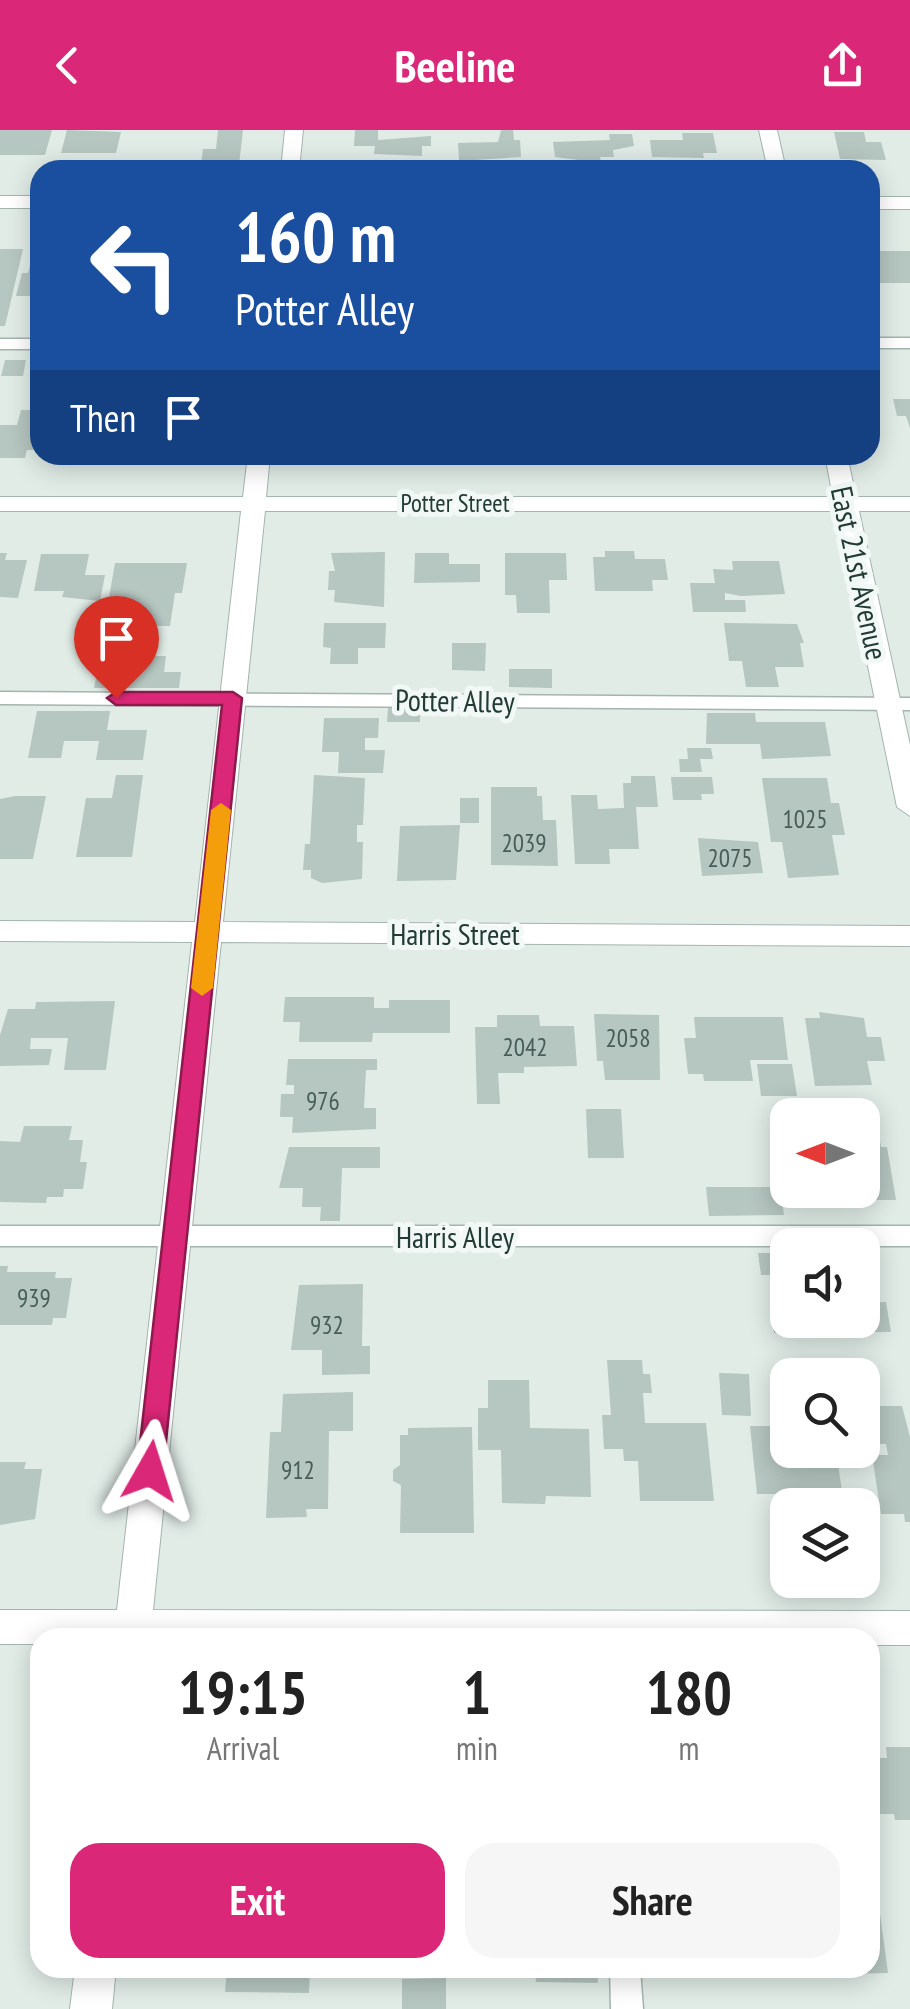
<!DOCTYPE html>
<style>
body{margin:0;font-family:"PT Sans Narrow",sans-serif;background:#f6f6f6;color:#222;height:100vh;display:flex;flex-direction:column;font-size:38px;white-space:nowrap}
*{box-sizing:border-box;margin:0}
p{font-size:32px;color:#767676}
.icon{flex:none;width:55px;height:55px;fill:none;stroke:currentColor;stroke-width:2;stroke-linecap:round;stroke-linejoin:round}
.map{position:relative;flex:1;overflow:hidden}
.panel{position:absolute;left:30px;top:1498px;width:850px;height:350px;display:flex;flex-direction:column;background:#fff;border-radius:30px;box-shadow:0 5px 25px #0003}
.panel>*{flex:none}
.hud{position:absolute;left:30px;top:30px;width:850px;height:305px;border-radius:30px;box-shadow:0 5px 25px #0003;background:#1a4fa0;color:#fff;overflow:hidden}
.needle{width:65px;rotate:270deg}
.controls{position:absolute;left:770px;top:968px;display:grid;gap:20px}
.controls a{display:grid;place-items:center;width:110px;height:110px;border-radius:20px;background:#fff;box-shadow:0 5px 25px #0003;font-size:50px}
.pin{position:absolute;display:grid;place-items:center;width:85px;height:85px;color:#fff;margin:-102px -42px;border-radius:50% 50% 50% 0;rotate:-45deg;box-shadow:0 0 10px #0007}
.pin .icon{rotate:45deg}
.me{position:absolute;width:110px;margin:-55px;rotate:6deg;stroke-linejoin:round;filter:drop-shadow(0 0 8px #0008)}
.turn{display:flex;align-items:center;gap:35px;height:210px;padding:0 40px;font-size:45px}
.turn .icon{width:130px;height:130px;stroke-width:2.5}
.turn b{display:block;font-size:70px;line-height:85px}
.then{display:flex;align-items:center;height:95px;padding:0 40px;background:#0003;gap:20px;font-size:38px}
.eta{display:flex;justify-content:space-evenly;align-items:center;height:170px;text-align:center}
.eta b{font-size:60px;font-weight:800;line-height:70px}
.primary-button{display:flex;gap:20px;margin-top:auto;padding:20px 40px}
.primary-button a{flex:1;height:115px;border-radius:30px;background:#db2777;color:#fff;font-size:40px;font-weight:800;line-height:115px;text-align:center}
.primary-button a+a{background:#f6f6f6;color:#222}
header{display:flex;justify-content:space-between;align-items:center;height:130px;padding:0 40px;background:#db2777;color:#fff;font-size:45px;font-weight:800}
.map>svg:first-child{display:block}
.building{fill:#b6c6c0}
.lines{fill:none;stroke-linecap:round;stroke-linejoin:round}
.service-casing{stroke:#a4b4ae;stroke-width:3}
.minor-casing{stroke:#a4b4ae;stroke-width:2}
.service{fill:#fff;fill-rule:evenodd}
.minor{fill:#fff;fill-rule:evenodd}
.route{fill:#db2777;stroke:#8e194d;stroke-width:2.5}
.slow{fill:#f59e0b}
.labels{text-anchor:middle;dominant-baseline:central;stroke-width:10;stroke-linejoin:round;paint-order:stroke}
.far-street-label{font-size:25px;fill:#223c35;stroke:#f2f8f5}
.number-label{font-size:25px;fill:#475e58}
.street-label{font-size:30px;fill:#223c35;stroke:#f2f8f5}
</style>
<header><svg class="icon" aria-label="back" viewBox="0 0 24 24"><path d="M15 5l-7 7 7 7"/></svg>Beeline<svg class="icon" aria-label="share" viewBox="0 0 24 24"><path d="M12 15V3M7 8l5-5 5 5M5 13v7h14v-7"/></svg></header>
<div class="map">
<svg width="910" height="1879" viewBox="0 0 910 1879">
<rect width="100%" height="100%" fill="#e1ece7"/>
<g class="building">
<polygon points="0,0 52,0 45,25 0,25"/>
<polygon points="67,0 121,2 116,23 61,23"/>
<polygon points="218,0 243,0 239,35 201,35 203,19 216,19"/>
<polygon points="355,0 378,0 378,10 431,6 431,16 422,16 422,26 374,24 375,16 354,16"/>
<polygon points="501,0 513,0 514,10 520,10 521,27 459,31 458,13 498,12"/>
<polygon points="834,2 864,2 866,12 881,12 886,30 840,29"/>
<polygon points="682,3 713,3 717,23 703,23 704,28 652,27 650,10 683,10"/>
<polygon points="609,4 632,4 634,16 613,20 614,27 600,27 601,33 555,27 553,12 610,10"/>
<polygon points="0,119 23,119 5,196 0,196"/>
<polygon points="870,121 910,121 910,153 877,153"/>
<polygon points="31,132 40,132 40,166 16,166 22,143 28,143"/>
<polygon points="5,230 26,230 23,246 1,246"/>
<polygon points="893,269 910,269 910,298 906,286 897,286"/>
<polygon points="21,280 40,280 40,320 27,320 25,328 0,328 0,295 17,295"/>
<polygon points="605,421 634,421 635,429 665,429 668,450 652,450 653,461 595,461 593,427 605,427"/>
<polygon points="385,422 384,477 334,472 335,460 328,460 329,441 335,441 331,423"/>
<polygon points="0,423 7,423 5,430 27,430 18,468 0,467"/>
<polygon points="415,423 449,423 449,434 480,434 480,452 414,453"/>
<polygon points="505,423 566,423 567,450 549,450 550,483 517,483 516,465 505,465"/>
<polygon points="41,424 89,424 85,445 105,445 100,471 62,467 64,461 34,461"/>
<polygon points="732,431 779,431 785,464 741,466 725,463 725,470 745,470 746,482 693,482 690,453 715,453 713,439 733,440"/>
<polygon points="115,433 187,433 182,463 175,463 170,496 142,496 140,509 109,509 111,496 104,496"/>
<polygon points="324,493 386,493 385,518 358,518 358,534 330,534 331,518 323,517"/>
<polygon points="724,493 797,494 804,513 800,513 804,537 775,537 779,557 746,557 742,531 729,531"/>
<polygon points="452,513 486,513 485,541 452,540"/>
<polygon points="123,526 166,526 164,542 181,542 179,558 94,558 98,538 116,538"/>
<polygon points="509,539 552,539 552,558 509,557"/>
<polygon points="388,578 420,578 420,592 387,592"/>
<polygon points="37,581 110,581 107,600 147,600 143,630 96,630 99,611 64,611 61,628 28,628"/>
<polygon points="707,583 755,583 756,592 825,592 831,626 762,629 760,614 706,614"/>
<polygon points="324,588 379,588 378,608 365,608 365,620 385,620 383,643 338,643 339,622 322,622"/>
<polygon points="687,618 711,618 713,629 700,629 702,642 680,642 679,629 688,629"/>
<polygon points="116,645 143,645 132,727 76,727 86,668 112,668"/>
<polygon points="314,645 365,648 363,695 357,695 357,712 363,712 362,749 322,753 311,748 311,740 303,740 305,714 310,714"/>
<polygon points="631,646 655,646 658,677 636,677 639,719 609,719 610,734 575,734 571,665 597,665 598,679 624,678 623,653 631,653"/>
<polygon points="671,647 712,647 714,664 701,664 702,670 673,670"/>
<polygon points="762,648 827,648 831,673 839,673 845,705 832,705 839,745 788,748 782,712 771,712"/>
<polygon points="491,657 537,657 537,666 542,666 543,690 556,690 558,736 491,735"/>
<polygon points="15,666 46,666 33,729 0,729 0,669"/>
<rect x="460" y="668" width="19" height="25"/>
<polygon points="460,695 456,750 397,751 400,696"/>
<polygon points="698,708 758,712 763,743 702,746"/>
<polygon points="285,867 374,867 374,878 389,878 389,870 450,870 450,903 373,903 372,912 299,912 300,892 283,892"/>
<polygon points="115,871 106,940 64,940 68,908 31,908 30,919 52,919 49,935 0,936 0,905 8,879 35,879 36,872"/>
<polygon points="819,882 864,888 867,907 881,907 885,931 867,931 872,955 815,956 805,888 820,888"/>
<polygon points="594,884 659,885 660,950 605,950 603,931 597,931"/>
<polygon points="497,885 539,885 540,896 574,896 577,936 524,937 524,943 498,943 500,974 477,974 475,897 497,897"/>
<polygon points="694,887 783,887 788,930 750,930 753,951 704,951 703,944 688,944 684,908 696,908"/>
<polygon points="288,929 377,929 377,940 366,940 364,978 376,978 376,999 292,1003 293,987 280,987 281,964 294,964 294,955 286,955"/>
<polygon points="757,934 792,934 797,966 761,966"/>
<polygon points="586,979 621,979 624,1028 588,1028"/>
<polygon points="24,996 72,996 69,1010 83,1010 80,1032 87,1032 83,1059 64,1059 63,1067 47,1067 46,1073 0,1072 0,1011 20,1012"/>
<polygon points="862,1004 879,1005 881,1017 887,1017 896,1070 832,1070 831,1060 862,1060"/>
<polygon points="289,1017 380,1017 380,1038 342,1038 340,1091 320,1091 321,1077 302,1077 303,1058 279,1058"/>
<polygon points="706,1057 780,1057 784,1085 709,1086"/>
<polygon points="758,1123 788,1123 788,1145 761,1145"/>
<polygon points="0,1136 8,1136 7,1142 56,1142 55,1148 72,1148 66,1188 53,1188 52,1195 0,1195"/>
<polygon points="862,1148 870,1154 874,1172 886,1172 891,1202 774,1203 770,1176 788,1176 788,1190 862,1190"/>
<polygon points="363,1154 362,1216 370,1216 370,1244 322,1245 322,1220 291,1220 299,1155"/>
<polygon points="607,1230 642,1230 643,1244 650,1244 652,1263 643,1263 645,1293 706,1293 714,1371 640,1371 638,1331 624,1331 623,1319 604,1319 602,1285 611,1285"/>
<polygon points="719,1243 749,1244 751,1286 722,1285"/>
<polygon points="488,1250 529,1250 530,1298 589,1299 591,1367 546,1366 545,1374 502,1373 501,1320 478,1320 478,1278 488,1278"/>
<polygon points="353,1262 353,1301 329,1301 328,1379 306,1379 307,1387 266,1388 270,1302 281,1302 283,1264"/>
<polygon points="862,1276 902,1276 910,1307 910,1392 905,1392 904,1384 881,1384 872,1325 888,1325 886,1314 862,1314"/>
<polygon points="750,1296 787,1296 788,1320 836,1320 844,1375 793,1375 792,1364 757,1364"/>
<polygon points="472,1297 474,1403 400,1403 401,1355 393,1351 393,1340 400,1335 400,1305 408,1305 408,1298"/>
<polygon points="0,1332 26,1332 24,1339 42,1339 35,1389 0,1395"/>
<polygon points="886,1617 910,1617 910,1690 895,1690 894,1684 870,1684 870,1628 887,1628"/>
<polygon points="870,1754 876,1754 888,1843 842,1844 841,1838 870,1838"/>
<polygon points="227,1838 310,1838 309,1863 225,1862"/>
<polygon points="535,1838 597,1838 598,1853 536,1852"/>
<polygon points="446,1848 446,1879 402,1879 402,1849"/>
</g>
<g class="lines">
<g class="service-casing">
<g id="service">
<rect x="870" y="208" width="40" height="10"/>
<rect x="0" y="209" width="40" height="10"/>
<polygon points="0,562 910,568 910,580 0,574"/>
<rect x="0" y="1096" width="910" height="20"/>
<polygon points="610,1838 640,1838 643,1879 611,1879"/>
</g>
</g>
<g class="minor-casing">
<g id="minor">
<polygon points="285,0 303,0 299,40 281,40"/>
<polygon points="759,0 777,0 786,40 768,40"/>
<rect x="0" y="66" width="40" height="12"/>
<rect x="870" y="67" width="40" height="12"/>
<polygon points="248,325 270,325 266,367 833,367 825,325 847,325 856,367 910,367 910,381 859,381 910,615 910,686 897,677 836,381 265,381 223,792 910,796 910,816 221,812 153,1480 910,1481 910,1515 870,1515 870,1508 40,1508 40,1514 0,1514 0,1480 117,1480 192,812 0,811 0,791 195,792 241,381 0,381 0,367 243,367"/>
<polygon points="75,1838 116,1838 112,1879 70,1879"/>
</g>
</g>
<use href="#service" class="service"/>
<use href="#minor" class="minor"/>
</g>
<polygon class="route" points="233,562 242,568 163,1341 159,1349 150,1353 140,1349 137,1341 222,575 116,575 107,568 116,562"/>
<polygon class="slow" points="221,673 231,680 213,858 202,866 191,858 211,680"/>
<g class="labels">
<g class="far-street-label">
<text x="455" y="373">Potter Street</text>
</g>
<g class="number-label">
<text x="805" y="689">1025</text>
<text x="524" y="713">2039</text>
<text x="730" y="728">2075</text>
<text x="628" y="908">2058</text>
<text x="525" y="917">2042</text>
<text x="323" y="971">976</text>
<text x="34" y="1168">939</text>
<text x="327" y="1195">932</text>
<text x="298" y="1340">912</text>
</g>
<g class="street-label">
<text transform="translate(860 443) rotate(78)">East 21st Avenue</text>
<text transform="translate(455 570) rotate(1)">Potter Alley</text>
<text x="455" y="803">Harris Street</text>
<text x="455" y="1106">Harris Alley</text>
</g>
</g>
</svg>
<div class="controls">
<a><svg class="needle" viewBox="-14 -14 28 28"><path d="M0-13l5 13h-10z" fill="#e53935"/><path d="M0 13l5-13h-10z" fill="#767676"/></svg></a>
<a><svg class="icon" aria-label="sound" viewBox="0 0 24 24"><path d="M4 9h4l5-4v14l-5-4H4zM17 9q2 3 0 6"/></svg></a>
<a><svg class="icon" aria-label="search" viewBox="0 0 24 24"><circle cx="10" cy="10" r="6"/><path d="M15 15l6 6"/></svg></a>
<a><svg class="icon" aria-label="layers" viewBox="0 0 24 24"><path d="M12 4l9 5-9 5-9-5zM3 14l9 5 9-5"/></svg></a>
</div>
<div class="pin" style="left:116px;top:568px;background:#d93025"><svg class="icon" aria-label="arrive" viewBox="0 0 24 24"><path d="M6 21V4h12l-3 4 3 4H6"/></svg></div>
<svg class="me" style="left:150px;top:1341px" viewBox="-20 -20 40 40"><path d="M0-17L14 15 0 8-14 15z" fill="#db2777" stroke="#fff" stroke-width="4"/></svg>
<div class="hud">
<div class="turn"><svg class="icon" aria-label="left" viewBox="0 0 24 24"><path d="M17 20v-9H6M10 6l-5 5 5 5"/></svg><div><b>160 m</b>Potter Alley</div></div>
<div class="then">Then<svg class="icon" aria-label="arrive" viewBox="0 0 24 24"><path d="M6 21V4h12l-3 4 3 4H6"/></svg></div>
</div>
<section class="panel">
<div class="eta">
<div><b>19:15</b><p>Arrival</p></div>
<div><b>1</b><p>min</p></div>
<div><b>180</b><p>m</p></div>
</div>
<div class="primary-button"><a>Exit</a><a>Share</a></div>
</section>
</div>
